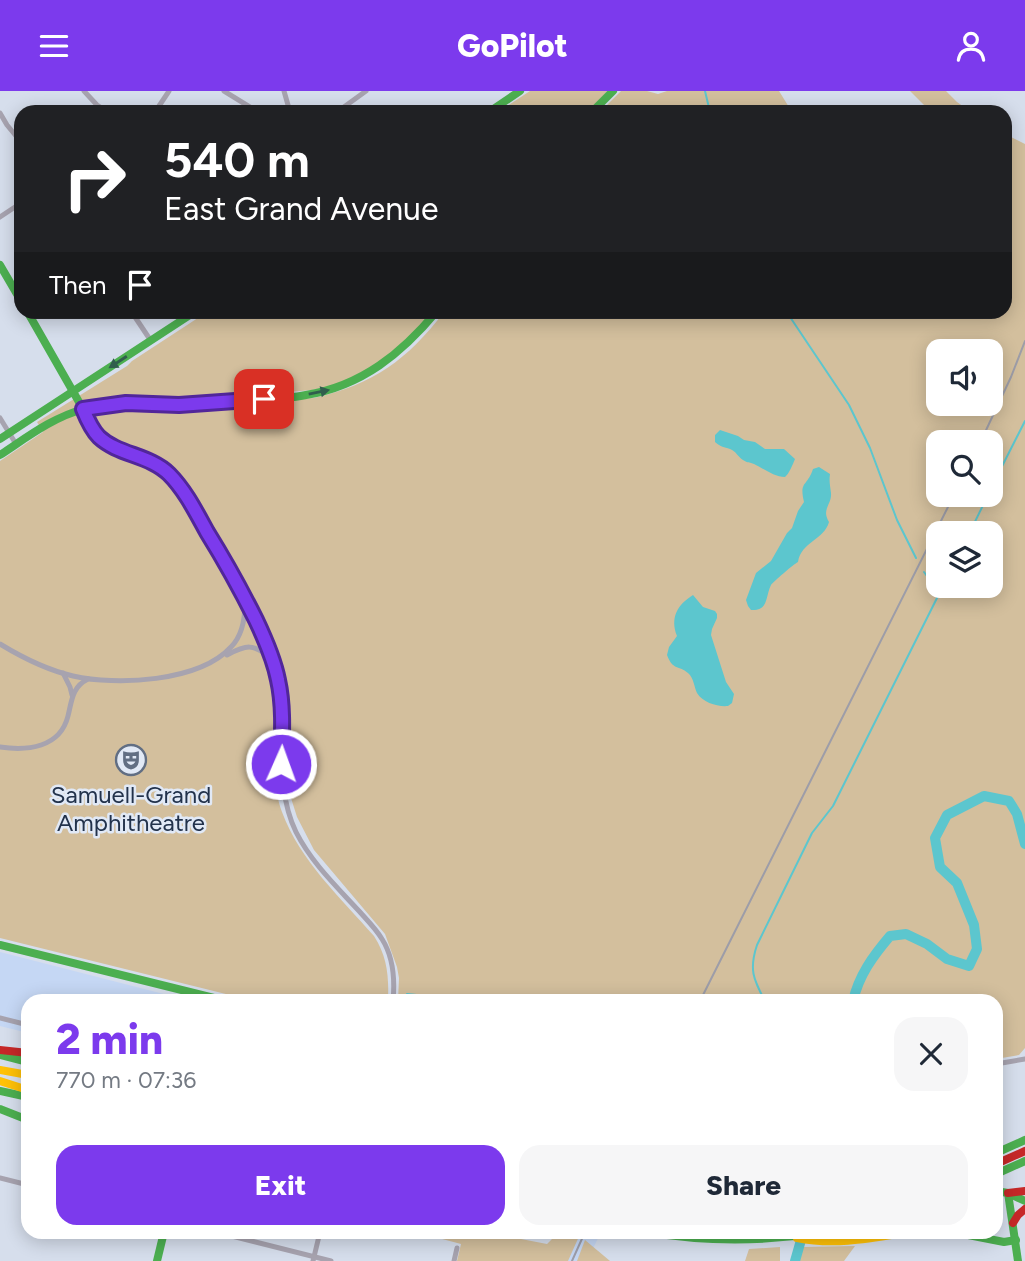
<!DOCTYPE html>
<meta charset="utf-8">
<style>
body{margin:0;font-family:Figtree,sans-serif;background:#f6f6f7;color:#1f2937;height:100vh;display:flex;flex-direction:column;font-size:26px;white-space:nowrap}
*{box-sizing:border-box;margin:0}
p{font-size:23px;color:#747a83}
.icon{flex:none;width:38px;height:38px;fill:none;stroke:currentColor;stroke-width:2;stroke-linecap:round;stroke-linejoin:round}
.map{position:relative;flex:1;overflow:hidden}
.sheet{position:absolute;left:21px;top:903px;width:982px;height:245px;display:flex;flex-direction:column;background:#fff;border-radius:21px;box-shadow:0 4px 18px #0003}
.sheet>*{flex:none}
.hud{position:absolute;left:14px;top:14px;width:998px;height:214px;border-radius:21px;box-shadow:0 4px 18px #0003;background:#202124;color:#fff;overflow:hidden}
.tools{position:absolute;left:926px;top:248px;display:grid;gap:14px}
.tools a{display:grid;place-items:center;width:77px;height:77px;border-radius:14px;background:#fff;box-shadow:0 4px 18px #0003;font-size:35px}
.pin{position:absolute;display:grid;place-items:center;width:60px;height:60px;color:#fff;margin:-30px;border-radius:14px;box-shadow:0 4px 10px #0006}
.me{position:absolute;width:77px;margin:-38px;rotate:2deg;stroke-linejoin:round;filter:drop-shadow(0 0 5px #0008)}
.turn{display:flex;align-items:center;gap:24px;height:147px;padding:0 35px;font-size:32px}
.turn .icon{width:91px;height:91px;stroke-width:2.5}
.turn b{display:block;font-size:49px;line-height:60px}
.then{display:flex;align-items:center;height:66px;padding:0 35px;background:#0003;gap:14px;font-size:26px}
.round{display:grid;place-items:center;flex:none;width:74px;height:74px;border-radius:21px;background:#f6f6f7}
.overview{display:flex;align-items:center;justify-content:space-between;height:119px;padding:0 35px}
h1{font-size:42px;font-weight:800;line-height:52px;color:#7c3aed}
.action{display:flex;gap:14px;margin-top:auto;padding:14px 35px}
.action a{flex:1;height:80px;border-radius:21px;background:#7c3aed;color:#fff;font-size:28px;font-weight:800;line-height:80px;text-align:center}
.action a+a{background:#f6f6f7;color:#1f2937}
header{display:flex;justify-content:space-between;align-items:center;height:91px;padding:0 35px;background:#7c3aed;color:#fff;font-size:32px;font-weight:800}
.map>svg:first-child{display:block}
.built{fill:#c5d7f4}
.green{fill:#d3bf9d;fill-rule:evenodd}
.water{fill:#5cc6ce}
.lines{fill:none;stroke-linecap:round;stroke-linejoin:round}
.stream{stroke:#5cc6ce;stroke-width:2}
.river{stroke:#5cc6ce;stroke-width:10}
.street{stroke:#a7a3af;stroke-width:5}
.fast{stroke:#4caf50;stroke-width:8}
.slow{stroke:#ffc107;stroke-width:8}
.jam{stroke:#c62828;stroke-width:8}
.rail{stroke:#9d9da8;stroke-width:2}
.oneway{fill:#315e4d}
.route-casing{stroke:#51269a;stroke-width:18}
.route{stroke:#7c3aed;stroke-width:12}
.labels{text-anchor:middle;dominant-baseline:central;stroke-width:5;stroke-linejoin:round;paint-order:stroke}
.poi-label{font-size:24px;fill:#22324b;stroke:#e1e9f6}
</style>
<header><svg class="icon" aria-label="menu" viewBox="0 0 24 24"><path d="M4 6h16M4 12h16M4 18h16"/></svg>GoPilot<svg class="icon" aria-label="person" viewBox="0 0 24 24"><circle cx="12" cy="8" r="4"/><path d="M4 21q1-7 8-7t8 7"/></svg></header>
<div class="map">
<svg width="1025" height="1170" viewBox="0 0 1025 1170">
<rect width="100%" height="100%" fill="#d6deec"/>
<g class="built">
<polygon points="0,861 191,910 28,910 28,942 0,935"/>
<polygon points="567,1141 601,1141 587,1170 556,1170"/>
</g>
<g class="green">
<polygon points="530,0 608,0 587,21 498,21"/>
<polygon points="621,0 647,0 658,3 667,0 779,0 792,21 600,21"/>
<polygon points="910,0 946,0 957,11 971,21 931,21"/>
<path d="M1005,43l20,10v904l-6,7 -23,4v-58h-598l1,-23 -2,-11 -12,-33 -71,-84 -17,-33 -6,-19 -4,-19v-65l-3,-30 -7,-29 -26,-55 -28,-54 -41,-64 -12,-13 -10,-8 -58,-27 -11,-19 -8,2c8,13 7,21 20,31 20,8 46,15 62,30 13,12 25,34 34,48 33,55 71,116 78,180 4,36 -8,72 5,106 18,49 59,86 92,124 13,20 15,40 14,63l-1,2h-133l-254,-63v-477l43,-29 -6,-10 90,-56 5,-5 75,-49h226l-40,42 -37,23 -25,9 -19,4 -114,10 -72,-2 -37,5 3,9 15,-3 207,-11c60,-14 93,-38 130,-86l560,-1zM938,261h52v52h-52zM938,352h52v52h-52zM938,443h52v52h-52z"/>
<polygon points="416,1141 469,1143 489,1148 500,1144 547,1153 552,1148 549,1141 581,1141 568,1170 457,1170 461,1153"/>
<polygon points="585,1149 610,1170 577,1170"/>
<polygon points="855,1155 844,1170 799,1170 803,1156"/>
<polygon points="780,1156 780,1170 745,1170 749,1158"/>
</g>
<g class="water">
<path d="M720,339l18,6 6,4 11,2 10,7h19l11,10c-2,5 -6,15 -10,18 -11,0 -22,-9 -31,-13 -7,-3 -4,0 -11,-4 -5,-3 -7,-9 -13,-11 -6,-2 -9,-2 -15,-7v-7z"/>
<path d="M819,376l11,7c-1,7 0,11 1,19 1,12 -10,16 -2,29 -5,18 -28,20 -31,40 -4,2 -25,20 -27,23 -6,12 -2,26 -20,25l-3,-4 -2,-6 10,-27 15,-12 16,-28 5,-5 6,-17 6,-9c-5,-21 3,-15 9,-33z"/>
<path d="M693,504l10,12 12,4 2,3v4l-5,11 -1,6 15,47 8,12 -2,9 -4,3c-10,1 -25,-3 -31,-13 -3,-6 -3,-15 -9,-20 -9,-8 -15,-2 -21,-18l2,-8 8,-11c-7,-18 0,-31 16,-41z"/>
</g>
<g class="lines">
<g class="stream">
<polyline points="705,0 710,21"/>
<polyline points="786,220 849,314 870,357 897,429 916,467"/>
<polyline points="990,399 1025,330"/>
<polyline points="969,443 988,404"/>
<polyline points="924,481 938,500"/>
<polyline points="407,903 474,910"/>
<path d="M765,910c-12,-22 -16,-32 -8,-56l55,-112 21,-27 110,-220"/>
</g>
<g class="river">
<path d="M853,910c6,-26 20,-45 37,-65l16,-2 21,10 20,15 22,7 8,-17 -3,-24 -17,-42 -17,-16 -5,-29 12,-23 37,-19 25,5 8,13 8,30"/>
<polyline points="795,1170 803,1142"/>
</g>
<g class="street">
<polyline points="84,0 97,14 108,21"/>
<polyline points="224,0 258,21"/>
<polyline points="284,0 290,21"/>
<polyline points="155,21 169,0"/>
<polyline points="337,21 366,0"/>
<polyline points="0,22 7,34 21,51"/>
<polyline points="0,126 21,112"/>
<polyline points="131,220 151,250"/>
<path d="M83,318c4,9 9,21 16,28 6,6 15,9 23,13 24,10 45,18 60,41 26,40 50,81 71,124 10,21 21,42 25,65 11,51 -6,102 18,152 15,30 40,54 63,79 8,9 17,18 23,28 12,19 13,41 11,62"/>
<polyline points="0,327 16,353"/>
<path d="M0,553c23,14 47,26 73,32 43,10 126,6 158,-29 11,-11 14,-29 14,-44"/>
<path d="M227,564c19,-10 26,-12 44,3"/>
<polyline points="63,582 70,596 72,604"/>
<path d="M0,656c27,4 60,1 68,-31 4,-16 4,-29 20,-37"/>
<polyline points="0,927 28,934"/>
<polyline points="996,973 1025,968"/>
<polyline points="0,1087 28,1094"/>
<polyline points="216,1141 331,1170"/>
<polyline points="313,1170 320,1141"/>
<polyline points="454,1170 457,1157"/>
</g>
<g class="fast">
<polyline points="489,21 520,0"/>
<polyline points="592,21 613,0"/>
<polyline points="0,174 21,210"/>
<polyline points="27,220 83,318"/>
<polyline points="0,348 196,220"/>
<path d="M0,364c26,-17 53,-38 84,-46 29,-8 60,-4 90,-4 25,0 49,-3 74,-5 19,-1 39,-1 58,-5 56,-9 96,-42 131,-84"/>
<polyline points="0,854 226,910"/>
<polyline points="0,964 28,971"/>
<polyline points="0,1000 28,1006"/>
<polyline points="0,1018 28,1029"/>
<polyline points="996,1062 1025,1049"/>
<polyline points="996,1083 1025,1070"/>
<polyline points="996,1100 1008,1102 1025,1110"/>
<polyline points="1008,1102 1018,1170"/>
<path d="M647,1141c59,10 117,10 176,0"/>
<polyline points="953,1141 1004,1151 1016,1149"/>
<polyline points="157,1170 164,1141"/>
</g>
<g class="slow">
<polyline points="0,979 28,984"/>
<polyline points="0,990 28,999"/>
<path d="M797,1147c39,8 76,0 114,-6"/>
</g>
<g class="jam">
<polyline points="0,959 28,962"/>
<polyline points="996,1073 1025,1060"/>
<polyline points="1008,1102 1025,1100"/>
<polyline points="1013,1132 1018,1124 1025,1118"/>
</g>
<g class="rail">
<polyline points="980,352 1011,286 1025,250"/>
<polyline points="700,910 954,404"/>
<polyline points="572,1170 585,1141"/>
</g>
</g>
<defs><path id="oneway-solid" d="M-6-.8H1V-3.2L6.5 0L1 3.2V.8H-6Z" transform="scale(1.75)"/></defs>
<g class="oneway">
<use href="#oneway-solid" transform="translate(118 271) rotate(147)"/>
<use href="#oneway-solid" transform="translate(319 301) rotate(-11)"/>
</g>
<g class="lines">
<g class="route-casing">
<path id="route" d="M264,308l-85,6 -53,-2 -43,6c4,10 9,21 16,28 19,18 51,18 70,37 16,16 27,38 38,58 18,29 34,58 49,88 9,19 18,39 22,60 6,27 4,56 3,84"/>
</g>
<use href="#route" class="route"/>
</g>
<defs>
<g id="theatre-ring" transform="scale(1.575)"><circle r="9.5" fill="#e1e9f6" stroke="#616e83" stroke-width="1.5"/><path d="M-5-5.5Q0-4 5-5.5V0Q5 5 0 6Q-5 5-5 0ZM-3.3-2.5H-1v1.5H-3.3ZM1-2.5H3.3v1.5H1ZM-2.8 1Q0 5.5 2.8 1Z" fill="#616e83"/></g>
</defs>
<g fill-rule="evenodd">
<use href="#theatre-ring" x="131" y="669"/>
</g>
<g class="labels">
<g class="poi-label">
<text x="131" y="703">Samuell-Grand<tspan x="131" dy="28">Amphitheatre</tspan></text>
</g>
</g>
</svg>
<div class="tools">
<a><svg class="icon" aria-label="sound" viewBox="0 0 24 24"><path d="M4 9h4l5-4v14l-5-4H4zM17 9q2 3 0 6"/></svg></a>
<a><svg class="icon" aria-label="search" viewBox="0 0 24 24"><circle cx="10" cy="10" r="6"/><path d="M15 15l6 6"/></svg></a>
<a><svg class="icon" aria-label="layers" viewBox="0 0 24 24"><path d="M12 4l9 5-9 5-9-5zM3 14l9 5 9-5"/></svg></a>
</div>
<div class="pin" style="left:264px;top:308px;background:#d93025"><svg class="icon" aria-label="arrive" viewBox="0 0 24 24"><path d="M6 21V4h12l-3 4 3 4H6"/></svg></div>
<svg class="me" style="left:281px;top:673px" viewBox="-20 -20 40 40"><circle r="17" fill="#7c3aed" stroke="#fff" stroke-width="3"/><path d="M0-11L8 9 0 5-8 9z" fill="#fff"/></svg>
<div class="hud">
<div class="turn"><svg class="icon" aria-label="right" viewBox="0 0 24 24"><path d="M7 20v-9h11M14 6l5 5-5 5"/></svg><div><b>540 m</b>East Grand Avenue</div></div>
<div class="then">Then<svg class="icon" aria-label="arrive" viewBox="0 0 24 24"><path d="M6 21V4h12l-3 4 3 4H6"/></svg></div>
</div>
<section class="sheet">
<div class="overview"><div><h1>2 min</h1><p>770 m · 07:36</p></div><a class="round"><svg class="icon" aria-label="close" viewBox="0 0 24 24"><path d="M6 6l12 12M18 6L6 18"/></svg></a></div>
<div class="action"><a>Exit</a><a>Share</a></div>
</section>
</div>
